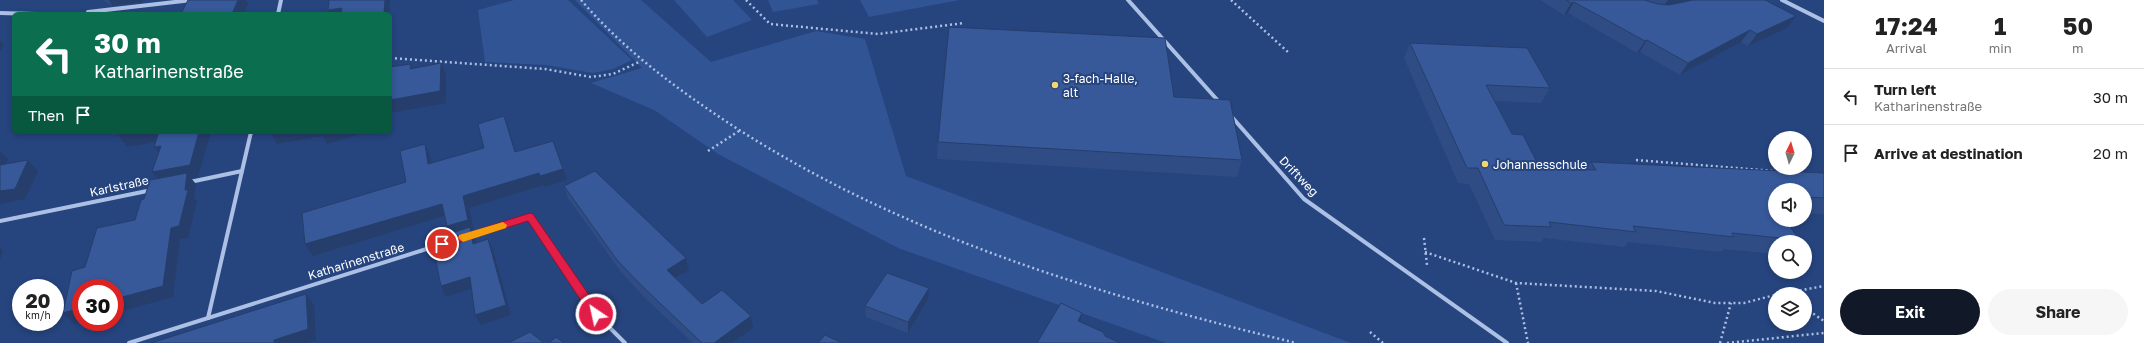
<!DOCTYPE html>
<meta charset="utf-8">
<style>
body{margin:0;font-family:"Golos Text",sans-serif;background:#f6f6f6;color:#222;height:100vh;display:flex;flex-direction:column;font-size:15px;white-space:nowrap}
*{box-sizing:border-box;margin:0}
p{font-size:13px;color:#767676}
.icon{flex:none;width:22px;height:22px;fill:none;stroke:currentColor;stroke-width:2;stroke-linecap:round;stroke-linejoin:round}
.map{position:relative;flex:1;overflow:hidden}
.sheet{display:flex;flex-direction:column;background:#fff;width:320px}
.sheet>*{flex:none}
.top-card{position:absolute;left:12px;top:12px;width:380px;height:122px;border-radius:6px;box-shadow:0 2px 6px #0003;background:#0b6e4f;color:#fff;overflow:hidden}
.needle{width:26px;rotate:5deg}
.controls{position:absolute;left:1768px;top:131px;display:grid;gap:8px}
.controls a{display:grid;place-items:center;width:44px;height:44px;border-radius:50%;background:#fff;box-shadow:0 2px 6px #0003;font-size:20px}
.speed{position:absolute;left:12px;top:279px;display:flex;gap:8px;font-size:20px;font-weight:700;text-align:center}
.speed>*{display:grid;place-content:center;width:52px;height:52px;border-radius:50%;background:#fff;box-shadow:0 2px 6px #0003;line-height:1}
.speed small{font-size:10px;font-weight:400}
.speed .limit{border:6px solid #d22;background:#fff;color:#111}
.pin{position:absolute;display:grid;place-items:center;width:34px;height:34px;color:#fff;margin:-17px;border:2px solid #fff;border-radius:50%;box-shadow:0 1px 4px #0007}
.me{position:absolute;width:44px;margin:-22px;rotate:326deg;stroke-linejoin:round;filter:drop-shadow(0 0 3px #0008)}
.turn{display:flex;align-items:center;gap:14px;height:84px;padding:0 16px;font-size:18px}
.turn .icon{width:52px;height:52px;stroke-width:2.5}
.turn b{display:block;font-size:28px;line-height:34px}
.then{display:flex;align-items:center;height:38px;padding:0 16px;background:#0003;gap:8px;font-size:15px}
.eta{display:flex;justify-content:space-evenly;align-items:center;height:68px;text-align:center}
.eta b{font-size:24px;font-weight:700;line-height:28px}
.primary-button{display:flex;gap:8px;margin-top:auto;padding:8px 16px}
.primary-button a{flex:1;height:46px;border-radius:24px;background:#111827;color:#fff;font-size:16px;font-weight:700;line-height:46px;text-align:center}
.primary-button a+a{background:#f6f6f6;color:#222}
ul{padding:0;list-style:none}
li{display:flex;align-items:center;gap:12px;height:56px;padding:0 16px;border-top:1px solid #e0e0e0}
li div{flex:1}
li b{display:block;font-size:15px}
li em{font-style:normal}
main{display:flex;flex:1;min-height:0}
.map>svg:first-child{display:block}
.green{fill:#315495}
.lines{fill:none;stroke-linecap:round;stroke-linejoin:round}
.path{stroke:#acc0e5;stroke-width:2.5;stroke-dasharray:2 3;stroke-linecap:butt}
.minor{stroke:#acc0e5;stroke-width:4}
.wall{fill:#2f4d84}
.shaded-wall{fill:#263e6c}
.building{fill:#37599a;stroke:#263e6c}
.route{fill:#e11d48;stroke:#92132f}
.slow{fill:#f59e0b}
.poi-dot{fill:#eed671;stroke:#26447e;stroke-width:1.5}
.labels{text-anchor:middle;dominant-baseline:central;stroke-width:4;stroke-linejoin:round;paint-order:stroke}
.poi-label{font-size:12px;fill:#fff;stroke:#26447e;text-anchor:start}
.street-label{font-size:12px;fill:#fff;stroke:#26447e}
</style>
<main>
<div class="map">
<svg width="1824" height="343" viewBox="0 0 1824 343">
<rect width="100%" height="100%" fill="#26447e"/>
<g class="green">
<polygon points="514,0 568,0 632,60 613,69 593,73 546,65 485,62 478,10"/>
<polygon points="575,0 641,0 711,62 816,31 865,39 906,176 1351,343 1166,343 898,248 718,154 654,110 591,83 642,68"/>
<polygon points="674,0 733,0 752,20 707,37"/>
<polygon points="768,0 817,0 819,4 773,12"/>
<polygon points="860,0 960,0 869,17"/>
</g>
<g class="lines">
<g class="path">
<path d="M581,0c44,51 96,89 152,126 172,111 366,169 563,217"/>
<polyline points="746,0 770,24 878,34 964,23"/>
<polyline points="1231,0 1289,53"/>
<polyline points="390,58 545,69 591,77 613,74 641,61"/>
<polyline points="708,151 739,131"/>
<polyline points="1636,160 1774,171"/>
<polyline points="1424,238 1427,265"/>
<polyline points="1425,252 1516,283 1656,291 1715,303 1744,303 1775,295"/>
<polyline points="1516,283 1528,343"/>
<polyline points="1780,294 1824,286"/>
<polyline points="1805,308 1824,321"/>
<polyline points="1370,332 1383,343"/>
<polyline points="1720,343 1731,303"/>
<polyline points="1727,343 1824,333"/>
</g>
<g class="minor">
<polyline points="1128,0 1220,103"/>
<polyline points="1782,0 1824,21"/>
<polyline points="88,12 192,0"/>
<polyline points="0,13 36,14"/>
<polyline points="278,14 281,0"/>
<polyline points="1231,116 1304,199 1507,343"/>
<polyline points="190,182 242,171"/>
<polyline points="0,221 152,190"/>
<polyline points="469,236 530,217 596,314 625,343"/>
<polyline points="208,318 251,132"/>
<polyline points="129,343 455,240"/>
</g>
</g>
<g class="wall">
<polygon points="103,0 144,0 142,2 112,6"/>
<polygon points="1540,0 1765,0 1796,16 1787,28 1748,46 1741,42 1680,75 1640,52 1637,53 1568,13 1564,15"/>
<polygon points="1410,43 1550,88 1541,103 1494,101 1512,134 1540,168 1585,170 1591,162 1824,173 1824,214 1805,213 1805,190 1775,190 1775,220 1799,240 1797,242 1775,242 1775,254 1724,249 1721,252 1628,242 1624,247 1544,238 1541,242 1495,240 1469,184 1458,183 1404,58"/>
<polygon points="1174,97 1242,160 1237,177 937,159 938,142"/>
<polygon points="564,186 686,258 689,270 676,278 702,304 753,328 732,343 693,343 645,298 621,272 568,198"/>
<polygon points="928,299 908,333 866,317 865,306"/>
</g>
<g class="shaded-wall">
<polygon points="109,0 144,0 142,2 112,6"/>
<polygon points="238,0 246,0 248,3 244,14 232,14"/>
<polygon points="385,0 390,0 389,14 384,14"/>
<polygon points="1668,0 1699,0 1661,10"/>
<polygon points="1574,2 1568,13 1564,15 1571,3"/>
<polygon points="342,8 345,14 330,14 328,10"/>
<polygon points="1796,16 1787,28 1748,46 1757,34"/>
<polygon points="1750,30 1741,42 1680,75 1688,63"/>
<polygon points="0,39 4,45 0,51"/>
<polygon points="1647,40 1640,52 1637,53 1645,41"/>
<polygon points="441,63 446,75 446,103 390,113 390,100"/>
<polygon points="504,116 508,127 519,163 515,152"/>
<polygon points="136,132 164,132 169,140 127,147 118,135"/>
<polygon points="199,132 211,132 198,177 191,178 196,184 194,198 197,201 188,238 180,239 173,297 115,313 115,299 171,228 161,184 152,172"/>
<polygon points="270,132 364,132 364,133 327,144 323,136 277,144"/>
<polygon points="425,144 430,156 434,176 428,164"/>
<polygon points="161,146 163,158 154,147"/>
<polygon points="0,151 8,159 0,175"/>
<polygon points="28,160 38,171 25,199 0,204 0,191"/>
<polygon points="563,169 567,180 544,187 543,185 469,208 474,231 472,232 475,238 478,254 453,238 447,226 463,196 539,173"/>
<polygon points="442,204 447,215 313,256 305,244"/>
<polygon points="488,239 493,250 511,315 481,325 475,315"/>
<polygon points="0,247 3,251 0,259"/>
<polygon points="686,258 689,270 670,281 667,270"/>
<polygon points="470,277 475,287 446,297 441,286"/>
<polygon points="929,288 928,299 908,333 908,322"/>
<polygon points="306,294 314,305 316,340 308,343 274,343 274,340"/>
<polygon points="81,308 81,322 74,324 63,313"/>
<polygon points="1082,313 1080,324 1078,321"/>
<polygon points="751,316 753,328 732,343 714,343"/>
</g>
<g class="building">
<polygon points="188,0 238,0 232,14 181,14"/>
<polygon points="329,0 385,0 384,14 341,14 342,8 328,10"/>
<polygon points="1566,0 1644,0 1658,4 1669,5 1693,0 1765,0 1796,16 1757,34 1750,30 1688,63 1647,40 1645,41 1574,2 1571,3"/>
<polygon points="949,27 1165,38 1174,97 1230,100 1242,160 938,142"/>
<polygon points="1410,43 1527,48 1550,88 1486,85 1512,134 1523,135 1540,168 1596,170 1591,162 1824,173 1824,198 1805,197 1805,190 1775,190 1775,195 1770,195 1775,202 1775,220 1786,220 1799,240 1732,233 1734,237 1633,226 1636,232 1549,222 1551,227 1504,225 1478,168 1467,168"/>
<polygon points="441,63 440,91 390,100 390,67 411,64 410,69"/>
<polygon points="504,116 515,152 553,141 563,169 540,176 539,173 463,196 468,220 447,226 442,204 305,244 302,213 406,182 400,151 425,144 428,164 484,148 478,124"/>
<polygon points="119,132 136,132 118,135"/>
<polygon points="159,132 199,132 190,165 152,172 161,146 154,147"/>
<polygon points="28,160 15,189 0,191 0,165"/>
<polygon points="595,171 686,258 667,270 702,304 722,290 751,316 714,343 702,343 642,286 617,260 564,186"/>
<polygon points="187,173 185,190 188,190 179,226 171,228 163,286 115,299 115,288 81,288 81,308 63,313 72,271 85,267 97,228 135,220 141,200 144,199 150,180"/>
<polygon points="470,227 473,244 488,239 506,305 475,315 470,277 441,286 435,256 453,250 449,234"/>
<polygon points="887,273 929,288 908,322 865,306"/>
<polygon points="306,294 308,329 274,340 274,343 151,343"/>
<polygon points="1061,303 1082,313 1078,321 1103,332 1105,336 1120,343 1037,343"/>
<polygon points="530,332 544,343 508,343"/>
<polygon points="825,335 842,343 818,343"/>
<polygon points="556,337 564,343 549,343"/>
</g>
<polygon class="route" points="530,213 533,214 600,311 601,314 600,317 592,317 528,221 442,248 437,244 439,242"/>
<polygon class="slow" points="503,222 507,225 506,228 463,242 458,238 459,235"/>
<g class="poi-dot">
<circle cx="1055" cy="85" r="4"/>
<circle cx="1485" cy="164" r="4"/>
</g>
<g class="labels">
<g class="poi-label">
<text x="1063" y="78">3-fach-Halle,<tspan x="1063" dy="14">alt</tspan></text>
<text x="1493" y="164">Johannesschule</text>
</g>
<g class="street-label">
<text transform="translate(1299 176) rotate(46)">Driftweg</text>
<text transform="translate(119 186) rotate(-12)">Karlstraße</text>
<text transform="translate(356 261) rotate(-17)">Katharinenstraße</text>
</g>
</g>
</svg>
<div class="controls">
<a><svg class="needle" viewBox="-14 -14 28 28"><path d="M0-13l5 13h-10z" fill="#e53935"/><path d="M0 13l5-13h-10z" fill="#767676"/></svg></a>
<a><svg class="icon" aria-label="sound" viewBox="0 0 24 24"><path d="M4 9h4l5-4v14l-5-4H4zM17 9q2 3 0 6"/></svg></a>
<a><svg class="icon" aria-label="search" viewBox="0 0 24 24"><circle cx="10" cy="10" r="6"/><path d="M15 15l6 6"/></svg></a>
<a><svg class="icon" aria-label="layers" viewBox="0 0 24 24"><path d="M12 4l9 5-9 5-9-5zM3 14l9 5 9-5"/></svg></a>
</div>
<div class="speed"><div>20<small>km/h</small></div><div class="limit">30</div></div>
<div class="pin" style="left:442px;top:244px;background:#d93025"><svg class="icon" aria-label="arrive" viewBox="0 0 24 24"><path d="M6 21V4h12l-3 4 3 4H6"/></svg></div>
<svg class="me" style="left:596px;top:314px" viewBox="-20 -20 40 40"><circle r="17" fill="#e11d48" stroke="#fff" stroke-width="3"/><path d="M0-11L8 9 0 5-8 9z" fill="#fff"/></svg>
<div class="top-card">
<div class="turn"><svg class="icon" aria-label="left" viewBox="0 0 24 24"><path d="M17 20v-9H6M10 6l-5 5 5 5"/></svg><div><b>30 m</b>Katharinenstraße</div></div>
<div class="then">Then<svg class="icon" aria-label="arrive" viewBox="0 0 24 24"><path d="M6 21V4h12l-3 4 3 4H6"/></svg></div>
</div>
</div>
<section class="sheet">
<div class="eta">
<div><b>17:24</b><p>Arrival</p></div>
<div><b>1</b><p>min</p></div>
<div><b>50</b><p>m</p></div>
</div>
<ul>
<li><svg class="icon" aria-label="left" viewBox="0 0 24 24"><path d="M17 20v-9H6M10 6l-5 5 5 5"/></svg><div><b>Turn left</b><p>Katharinenstraße</p></div><em>30 m</em></li>
<li><svg class="icon" aria-label="arrive" viewBox="0 0 24 24"><path d="M6 21V4h12l-3 4 3 4H6"/></svg><div><b>Arrive at destination</b></div><em>20 m</em></li>
</ul>
<div class="primary-button"><a>Exit</a><a>Share</a></div>
</section>
</main>
